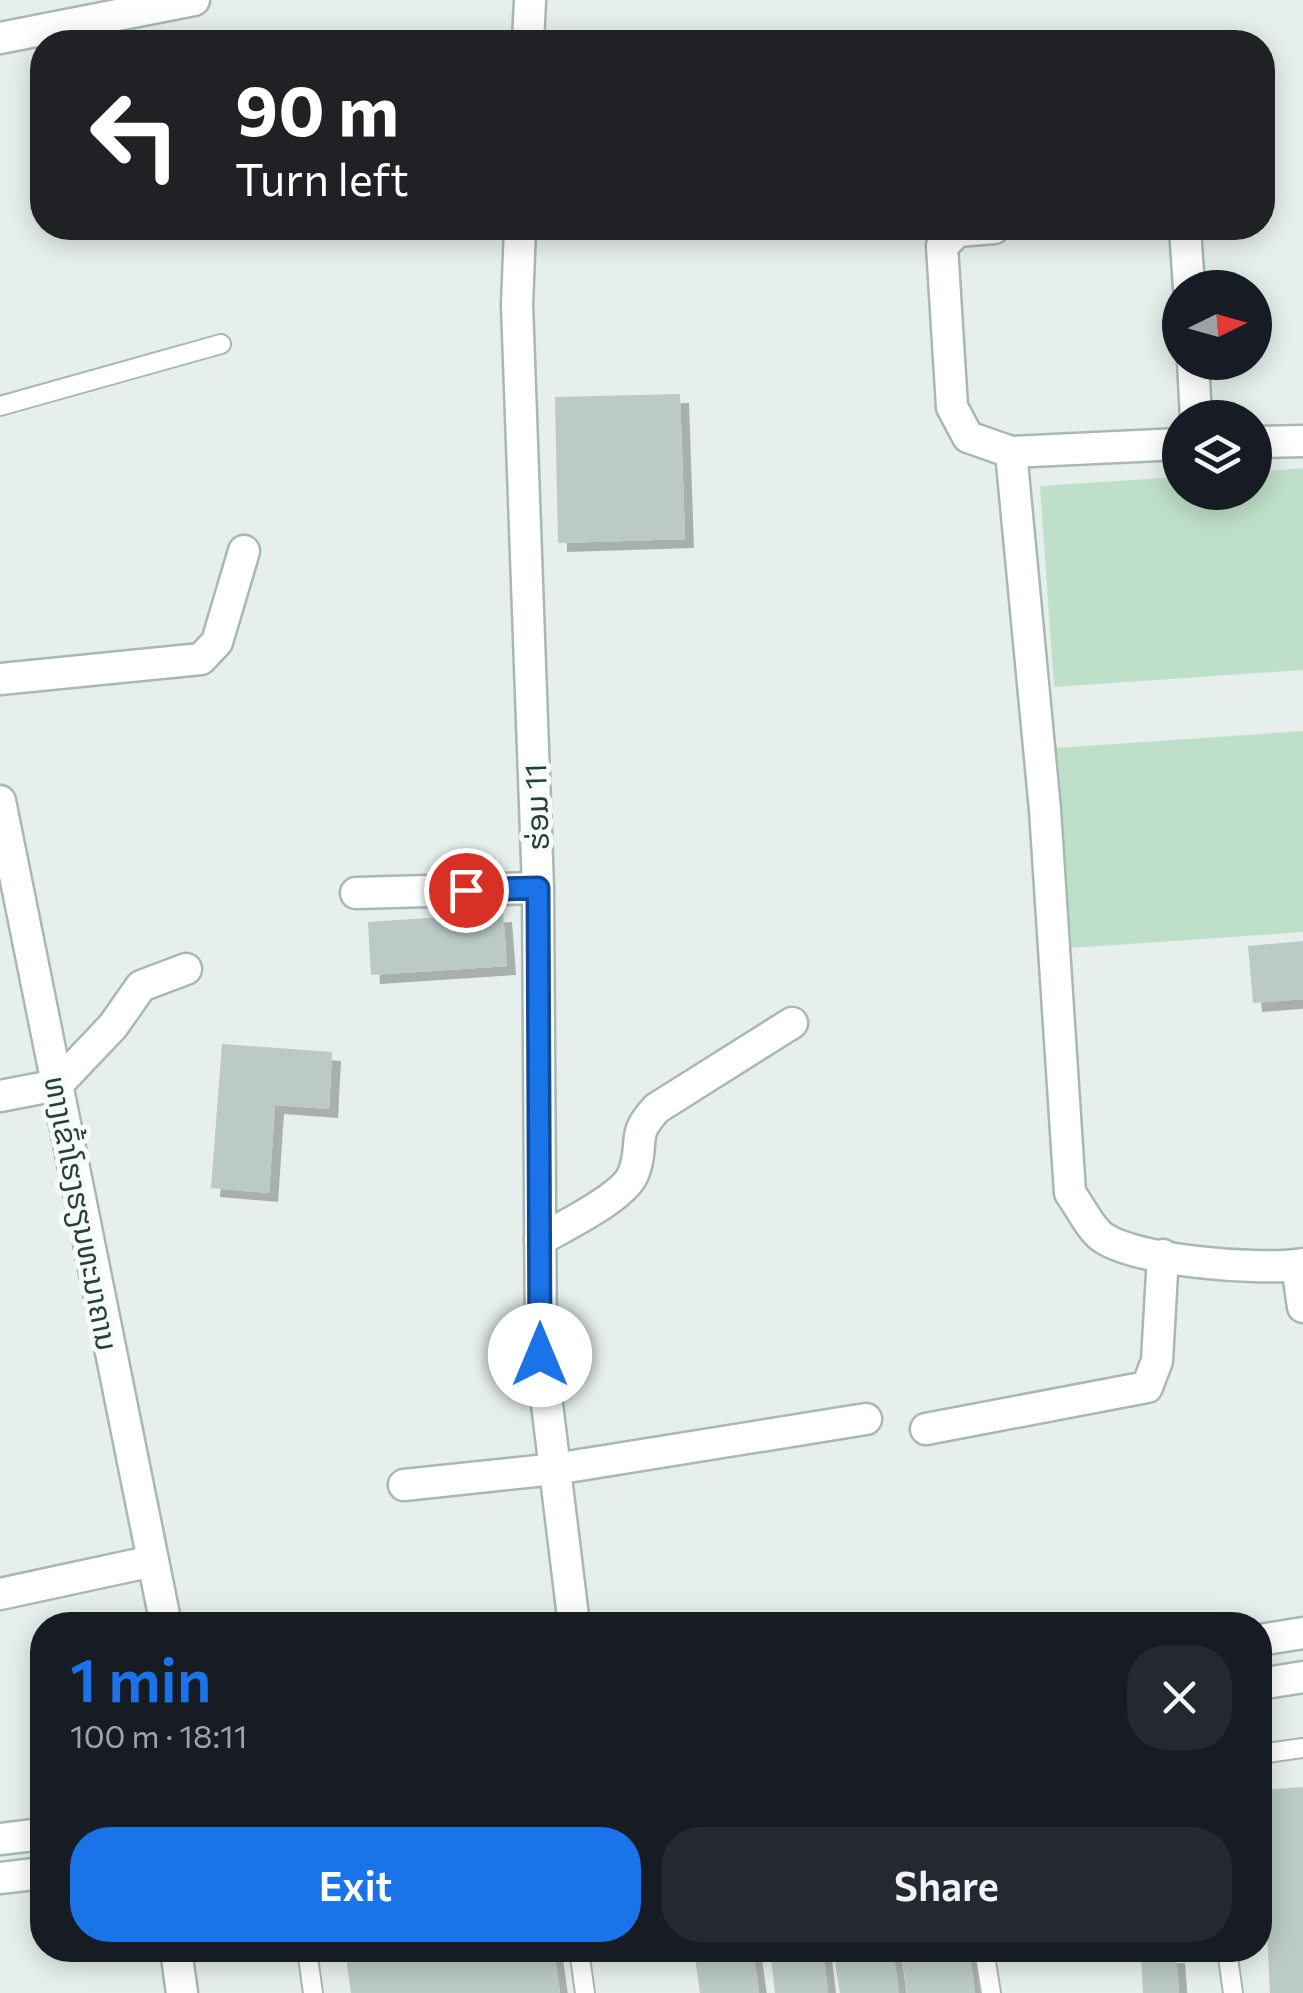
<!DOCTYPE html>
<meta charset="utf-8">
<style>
body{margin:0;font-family:Commissioner,"Noto Sans Lao",sans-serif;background:#242831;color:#f1f3f6;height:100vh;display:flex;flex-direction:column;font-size:38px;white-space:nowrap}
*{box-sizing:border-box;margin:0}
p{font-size:32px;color:#9ea1a6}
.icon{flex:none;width:55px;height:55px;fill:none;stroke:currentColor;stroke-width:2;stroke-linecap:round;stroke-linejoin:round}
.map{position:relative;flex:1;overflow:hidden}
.panel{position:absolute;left:30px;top:1612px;width:1242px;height:350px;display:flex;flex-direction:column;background:#171b24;border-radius:40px;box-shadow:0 5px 25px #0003}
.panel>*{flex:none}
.banner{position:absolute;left:30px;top:30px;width:1245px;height:210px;border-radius:40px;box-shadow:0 5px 25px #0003;background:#202124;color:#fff;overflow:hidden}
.needle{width:65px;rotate:85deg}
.fabs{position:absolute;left:1162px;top:270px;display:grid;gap:20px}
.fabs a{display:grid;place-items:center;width:110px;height:110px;border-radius:50%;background:#171b24;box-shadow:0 5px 25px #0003;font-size:50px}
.pin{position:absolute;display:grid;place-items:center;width:85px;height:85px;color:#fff;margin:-42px;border:5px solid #fff;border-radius:50%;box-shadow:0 2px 10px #0007}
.me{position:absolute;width:110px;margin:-55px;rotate:0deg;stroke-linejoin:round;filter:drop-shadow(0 0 8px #0008)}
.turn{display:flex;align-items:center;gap:35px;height:210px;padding:0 40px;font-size:45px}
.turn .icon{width:130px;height:130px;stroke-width:2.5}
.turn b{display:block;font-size:70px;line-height:85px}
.round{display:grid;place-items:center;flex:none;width:105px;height:105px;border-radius:40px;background:#242831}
.summary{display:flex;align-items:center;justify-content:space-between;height:170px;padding:0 40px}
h1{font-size:60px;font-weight:600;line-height:75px;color:#1a73e8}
.button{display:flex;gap:20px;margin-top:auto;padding:20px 40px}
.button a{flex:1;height:115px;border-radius:40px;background:#1a73e8;color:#fff;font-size:40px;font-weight:600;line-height:115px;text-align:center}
.button a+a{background:#242831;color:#f1f3f6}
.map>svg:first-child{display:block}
.pitch{fill:#bfe0c8}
.building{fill:#bbcac4;filter:url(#shadow)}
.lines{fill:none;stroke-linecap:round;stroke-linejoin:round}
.lane-casing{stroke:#a8b8b2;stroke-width:22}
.street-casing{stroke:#a8b8b2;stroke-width:35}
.secondary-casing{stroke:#a4bbb3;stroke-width:35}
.lane{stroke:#fff;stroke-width:18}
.street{stroke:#fff;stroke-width:30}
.secondary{stroke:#fff;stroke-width:30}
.route-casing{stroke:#114b97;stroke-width:25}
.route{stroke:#1a73e8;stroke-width:18}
.labels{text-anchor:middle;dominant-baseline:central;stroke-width:10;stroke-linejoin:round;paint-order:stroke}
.street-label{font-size:30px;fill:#24423a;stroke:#f7fbf9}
</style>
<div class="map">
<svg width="1303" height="1993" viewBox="0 0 1303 1993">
<defs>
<filter id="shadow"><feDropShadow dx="9" dy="9" stdDeviation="0" flood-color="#0004"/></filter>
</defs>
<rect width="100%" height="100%" fill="#e6efeb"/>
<g class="pitch">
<polygon points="1303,468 1303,670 1054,687 1040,486 1180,477 1180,492 1255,492 1255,472"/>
<polygon points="1303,731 1303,932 1070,948 1056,748"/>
</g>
<g class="building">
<polygon points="680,394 685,539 558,543 555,397"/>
<polygon points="503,913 507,966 371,975 368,922"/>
<polygon points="1303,941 1303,999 1253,1003 1248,946"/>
<polygon points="222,1044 332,1052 329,1109 275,1105 269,1193 211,1188"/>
<polygon points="1303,1787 1303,1993 1270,1993 1260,1790"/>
<polygon points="345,1950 554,1950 560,1993 351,1993"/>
<polygon points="694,1950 753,1950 759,1993 700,1993"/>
<polygon points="770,1950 823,1950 828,1993 775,1993"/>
<polygon points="833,1950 893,1950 899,1993 840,1993"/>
<polygon points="901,1950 969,1950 975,1993 907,1993"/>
<polygon points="1176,1954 1179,1993 1143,1993 1141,1956"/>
</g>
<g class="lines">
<g class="lane-casing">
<g id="lane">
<polyline points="0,406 221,344"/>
<polyline points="1260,1754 1303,1748"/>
<polyline points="307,1950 313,1993"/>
<polyline points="579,1950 585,1993"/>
<polyline points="984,1950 991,1993"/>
<polyline points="1227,1950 1233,1993"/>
</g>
</g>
<g class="street-casing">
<g id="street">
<polyline points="0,38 194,0"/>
<polyline points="528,42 530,0"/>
<polyline points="520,228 517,305 538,888 541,1355 574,1625"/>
<polyline points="994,228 958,231 942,246 952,407 968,437 1011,452"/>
<polyline points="1185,228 1189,288"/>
<polyline points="1193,362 1196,418"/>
<polyline points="1255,442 1303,441"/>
<path d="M1180,444l-169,8 34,358 25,383c9,12 20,35 32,44 34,24 153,33 195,28"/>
<polyline points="0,679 201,659 217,642 244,551"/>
<polyline points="0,801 166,1625"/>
<polyline points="356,893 538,888"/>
<polyline points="0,1096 57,1085 113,1026 141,986 186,969"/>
<path d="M540,1240c23,-14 86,-43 94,-68 11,-31 -4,-36 23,-64l135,-85"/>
<polyline points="1303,1264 1297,1265 1303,1307"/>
<polyline points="926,1429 1147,1387 1157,1361 1163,1255"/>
<polyline points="404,1485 555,1469 866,1419"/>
<polyline points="0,1594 153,1561"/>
<polyline points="176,1950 182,1993"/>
</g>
</g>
<g class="secondary-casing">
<g id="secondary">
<polyline points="1260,1640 1303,1633"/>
<polyline points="1260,1684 1303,1677"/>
<polyline points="0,1839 42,1834"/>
<polyline points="0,1878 42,1873"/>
</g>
</g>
<use href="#lane" class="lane"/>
<use href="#street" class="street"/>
<use href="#secondary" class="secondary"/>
</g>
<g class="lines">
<g class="route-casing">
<polyline id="route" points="466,890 538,888 540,1355"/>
</g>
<use href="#route" class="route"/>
</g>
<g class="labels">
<g class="street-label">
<text transform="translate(535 807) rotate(-92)">ຮ່ອມ 11</text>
<text transform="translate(83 1213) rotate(79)">ທາງເຂົ້າໂຮງຮຽນທະນາຄານ</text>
</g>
</g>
</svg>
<div class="fabs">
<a><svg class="needle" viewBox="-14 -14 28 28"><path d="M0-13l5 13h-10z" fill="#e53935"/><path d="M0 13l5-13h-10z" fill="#9ea1a6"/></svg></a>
<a><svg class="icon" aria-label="layers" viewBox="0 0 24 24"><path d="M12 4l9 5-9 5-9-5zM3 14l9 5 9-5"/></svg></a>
</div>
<div class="pin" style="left:466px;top:890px;background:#d93025"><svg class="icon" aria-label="arrive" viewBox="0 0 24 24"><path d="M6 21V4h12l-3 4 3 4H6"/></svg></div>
<svg class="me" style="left:540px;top:1355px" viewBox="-20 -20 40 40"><circle r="19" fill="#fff"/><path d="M0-13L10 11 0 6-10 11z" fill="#1a73e8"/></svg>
<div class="banner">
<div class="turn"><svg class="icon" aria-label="left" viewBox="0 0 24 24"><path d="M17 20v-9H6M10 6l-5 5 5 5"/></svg><div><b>90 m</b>Turn left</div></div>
</div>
<section class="panel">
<div class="summary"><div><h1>1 min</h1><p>100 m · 18:11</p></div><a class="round"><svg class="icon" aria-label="close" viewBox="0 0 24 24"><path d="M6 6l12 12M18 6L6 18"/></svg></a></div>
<div class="button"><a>Exit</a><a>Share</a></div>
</section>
</div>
